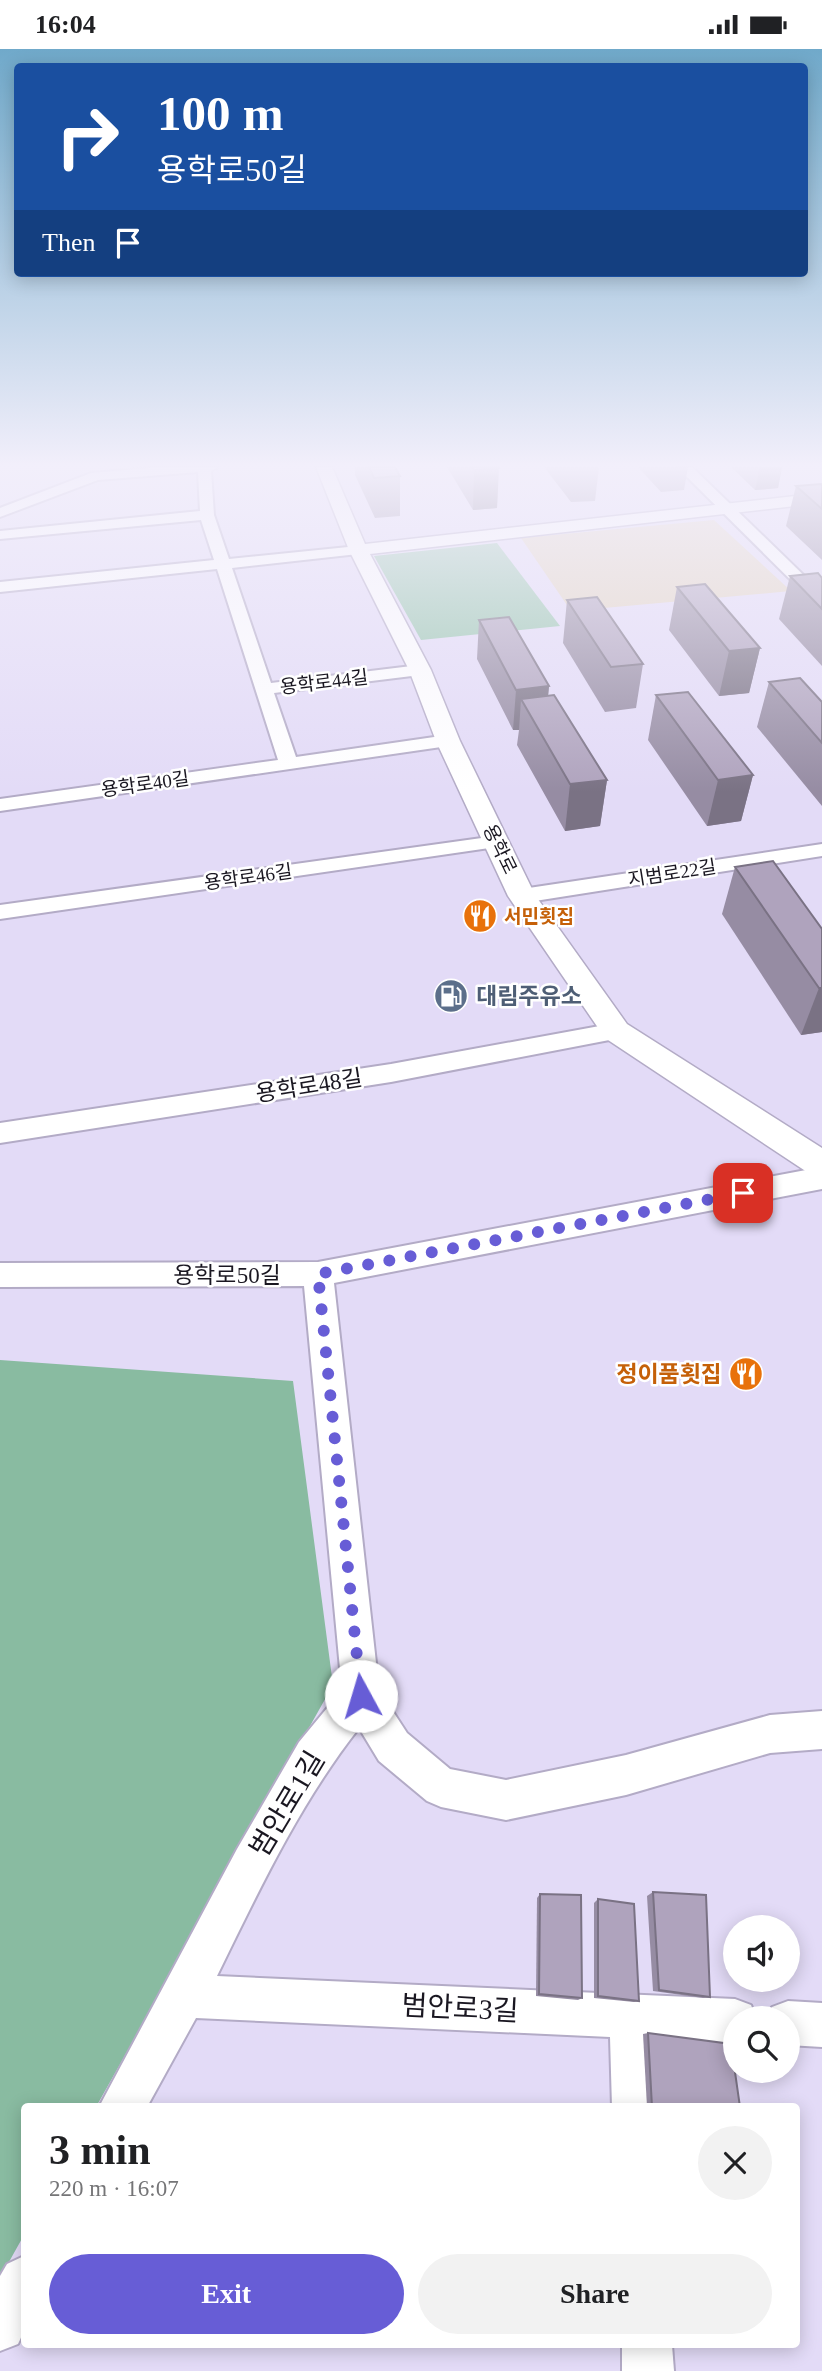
<!DOCTYPE html>
<meta charset="utf-8">
<style>
body{margin:0;font-family:"Times New Roman","Noto Sans KR",serif;background:#f2f2f2;color:#202124;height:100vh;display:flex;flex-direction:column;font-size:26px;white-space:nowrap}
*{box-sizing:border-box;margin:0}
p{font-size:23px;color:#757577}
.icon{flex:none;width:38px;height:38px;fill:none;stroke:currentColor;stroke-width:2;stroke-linecap:round;stroke-linejoin:round}
.map{position:relative;flex:1;overflow:hidden}
.sheet{position:absolute;left:21px;top:2054px;width:779px;height:245px;display:flex;flex-direction:column;background:#fff;border-radius:7px;box-shadow:0 4px 18px #0003}
.sheet>*{flex:none}
.hud{position:absolute;left:14px;top:14px;width:794px;height:214px;border-radius:7px;box-shadow:0 4px 18px #0003;background:#1a4fa0;color:#fff;overflow:hidden}
.buttons{position:absolute;left:723px;top:1866px;display:grid;gap:14px}
.buttons a{display:grid;place-items:center;width:77px;height:77px;border-radius:50%;background:#fff;box-shadow:0 4px 18px #0003;font-size:35px}
.pin{position:absolute;display:grid;place-items:center;width:60px;height:60px;color:#fff;margin:-30px;border-radius:14px;box-shadow:0 4px 10px #0006}
.me{position:absolute;width:77px;margin:-38px;rotate:354deg;stroke-linejoin:round;filter:drop-shadow(0 0 5px #0008)}
.turn{display:flex;align-items:center;gap:24px;height:147px;padding:0 28px;font-size:32px}
.turn .icon{width:91px;height:91px;stroke-width:2.5}
.turn b{display:block;font-size:49px;line-height:60px}
.then{display:flex;align-items:center;height:66px;padding:0 28px;background:#0003;gap:14px;font-size:26px}
.round{display:grid;place-items:center;flex:none;width:74px;height:74px;border-radius:37px;background:#f2f2f2}
.head{display:flex;align-items:center;justify-content:space-between;height:119px;padding:0 28px}
h1{font-size:42px;font-weight:600;line-height:52px}
.action{display:flex;gap:14px;margin-top:auto;padding:14px 28px}
.action a{flex:1;height:80px;border-radius:42px;background:#675dd6;color:#fff;font-size:28px;font-weight:600;line-height:80px;text-align:center}
.action a+a{background:#f2f2f2;color:#202124}
.status{display:flex;justify-content:space-between;align-items:center;height:49px;padding:0 35px;background:#fff;direction:ltr}
.status svg{height:19px;fill:currentColor}
.map>svg:first-child{display:block}
.education{fill:#e3d4c1}
.green{fill:#97c5ae}
.forest{fill:#89bba1}
.lines{fill:none;stroke-linecap:round;stroke-linejoin:round}
.minor-casing{stroke:#b3abc6;stroke-width:4}
.tertiary-casing{stroke:#b3abc6;stroke-width:3}
.minor{fill:#fff;fill-rule:evenodd}
.tertiary{fill:#fff;fill-rule:evenodd}
.wall{fill:#968ca3}
.shaded-wall{fill:#7a7284}
.building{fill:#afa3bd;stroke:#7a7284;stroke-width:2}
.route{stroke:#675dd6;stroke-width:12;stroke-dasharray:0 21.6}
.labels{text-anchor:middle;dominant-baseline:central;stroke-width:5;stroke-linejoin:round;paint-order:stroke}
.far-street-label{font-size:19px;fill:#1a1721;stroke:#fff}
.far-food-label{font-size:19px;font-weight:bold;fill:#c56008;stroke:#fff;text-anchor:start}
.service-label{font-size:23px;font-weight:bold;fill:#4e5e75;stroke:#fff;text-anchor:start}
.street-label{font-size:23px;fill:#1a1721;stroke:#fff}
.food-label{font-size:23px;font-weight:bold;fill:#c56008;stroke:#fff;text-anchor:end}
.near-street-label{font-size:28px;fill:#1a1721;stroke:#fff}
</style>
<div class="status"><b>16:04</b><svg viewBox="0 0 49 12"><path d="M0 12V9h3v3zM5 12V6h3v6zM10 12V3h3v9zM15 12V0h3v12zM26 1h20v11H26zM47 4h2v5h-2z"/></svg></div>
<div class="map">
<svg width="822" height="2322" viewBox="0 0 822 2322">
<rect width="100%" height="100%" fill="#e3dbf7"/>
<polygon class="education" points="714,471 791,542 571,562 521,489"/>
<polygon class="green" points="497,494 560,577 421,591 374,507"/>
<polygon class="forest" points="0,1311 293,1332 333,1636 96,2058 24,2058 24,2186 0,2229"/>
<g class="lines">
<g class="minor-casing">
<g id="minor">
<polygon points="161,418 218,418 211,422 214,466 229,510 358,497 365,501 358,505 232,519 271,634 420,616 429,621 420,626 274,644 296,708 448,686 457,692 455,696 0,762 0,750 278,711 217,520 0,543 0,533 214,511 201,471 0,490 0,482 200,462 198,423 98,431 0,468 0,459 91,424"/>
<polygon points="677,418 692,418 822,544 822,558 816,556"/>
<polygon points="496,787 503,789 506,793 503,797 0,870 0,856"/>
<polygon points="822,795 822,807 522,854 514,852 511,847 514,842 522,840"/>
<polygon points="616,974 625,976 628,982 625,988 391,1033 0,1094 0,1074 391,1015"/>
<path d="M822,1118v22l-488,94 45,407 28,43 43,36 56,11 120,-25 144,-40 52,-4v38l-52,4 -144,42 -120,25 -65,-13 -14,-6 -48,-40 -20,-33c-59,75 -100,162 -142,248l518,23 16,6 5,13h-21v25l-81,-4 4,68h-46l-2,-70 -414,-19 -49,89h-48l138,-258 62,-107 43,-52 -38,-404 -304,1v-24l318,-1z"/>
<polygon points="788,1952 822,1954 822,1998 788,1996 788,1969 768,1969 772,1958"/>
<polygon points="24,2207 24,2282 18,2295 0,2302 0,2227 7,2215"/>
<polygon points="622,2296 672,2296 674,2322 622,2322"/>
</g>
</g>
<g class="tertiary-casing">
<polygon id="tertiary" points="316,418 332,418 365,495 822,444 822,454 370,505 431,621 460,692 535,846 627,975 822,1099 822,1129 810,1125 605,989 508,847 436,692 409,621 349,501"/>
</g>
<use href="#minor" class="minor"/>
<use href="#tertiary" class="tertiary"/>
</g>
<g class="wall">
<polygon points="355,418 395,418 400,427 400,467 375,469 355,426"/>
<polygon points="447,418 498,418 497,459 473,461"/>
<polygon points="544,418 599,418 595,452 571,453"/>
<polygon points="638,418 688,418 684,441 661,443"/>
<polygon points="731,418 782,418 778,439 755,441"/>
<polygon points="822,436 822,511 786,477 796,437"/>
<polygon points="790,527 822,529 822,617 779,570"/>
<polygon points="677,538 760,599 749,644 719,647 669,581"/>
<polygon points="567,551 643,615 636,659 605,663 563,594"/>
<polygon points="479,571 549,637 548,647 607,731 600,777 565,782 517,696 519,681 513,681 477,610"/>
<polygon points="769,633 822,653 822,757 757,678"/>
<polygon points="656,646 753,726 741,772 707,777 648,691"/>
<polygon points="735,818 822,880 822,983 801,986 722,865"/>
<polygon points="653,1843 710,1948 703,1949 653,1942 647,1847"/>
<polygon points="540,1845 582,1949 578,1951 536,1947 537,1849"/>
<polygon points="598,1850 639,1952 634,1953 594,1949 594,1854"/>
<polygon points="648,1984 740,2058 647,2058 643,1985"/>
</g>
<g class="shaded-wall">
<polygon points="760,418 782,418 778,439 755,441"/>
<polygon points="499,419 497,459 473,461 474,421"/>
<polygon points="760,599 749,644 719,647 729,602"/>
<polygon points="549,637 545,678 521,650 519,681 513,681 516,641"/>
<polygon points="753,726 741,772 707,777 718,731"/>
<polygon points="607,731 600,777 565,782 570,735"/>
<polygon points="819,939 822,939 822,983 801,986"/>
</g>
<g class="building">
<polygon points="369,418 395,418 400,427 374,429"/>
<polygon points="472,418 498,418 499,419 474,421"/>
<polygon points="821,435 822,436 822,460 796,437"/>
<polygon points="818,524 822,529 822,560 790,527"/>
<polygon points="705,535 760,599 729,602 677,538"/>
<polygon points="597,548 643,615 611,618 567,551"/>
<polygon points="509,568 549,637 516,641 479,571"/>
<polygon points="800,629 822,653 822,694 769,633"/>
<polygon points="688,643 753,726 718,731 656,646"/>
<polygon points="554,646 607,731 570,735 521,650"/>
<polygon points="773,812 822,880 822,939 819,939 735,818"/>
<polygon points="653,1843 706,1846 710,1948 659,1941"/>
<polygon points="540,1845 581,1846 582,1949 539,1945"/>
<polygon points="598,1850 634,1855 639,1952 598,1947"/>
<polygon points="648,1984 731,1995 740,2058 652,2058"/>
</g>
<linearGradient id="sky" x2="0" y2="1"><stop stop-color="#70a9ca"/><stop offset="0.56" stop-color="#f2effb"/><stop offset="1" stop-color="#f2effb" stop-opacity="0"/></linearGradient>
<rect width="822" height="743" fill="url(#sky)"/>
<g class="lines">
<polyline class="route" points="361,1647 318,1225 743,1144"/>
</g>
<defs>
<g id="restaurant-disc" transform="scale(1.75)"><circle r="9.5" fill="#e8710a" stroke="#fff"/><path d="M-5-6h1v4h1v-4h1v4h1v-4h1v5L-1.5 .5V6h-2V.5L-5-1ZM5-6V6H3V1.5H1.5Q1.5-4 5-6Z" fill="#fff"/></g>
<g id="fuel-disc" transform="scale(1.75)"><circle r="9.5" fill="#5c6f8a" stroke="#fff"/><path d="M-5.5-6h7V0h2V4h1.3V-2.5L3-4.5l.8-.8L6-3V5H2.5V1h-1V6h-7ZM-4.2-4.7v3.2H.2V-4.7Z" fill="#fff"/></g>
</defs>
<g fill-rule="evenodd">
<use href="#restaurant-disc" x="480" y="867"/>
<use href="#fuel-disc" x="451" y="947"/>
<use href="#restaurant-disc" x="746" y="1325"/>
</g>
<g class="labels">
<g class="far-street-label">
<text transform="translate(324 633) rotate(-7)">용학로44길</text>
<text transform="translate(145 735) rotate(-8)">용학로40길</text>
<text transform="translate(500 800) rotate(64)">용학로</text>
<text transform="translate(672 824) rotate(-9)">지범로22길</text>
<text transform="translate(248 828) rotate(-8)">용학로46길</text>
</g>
<g class="far-food-label">
<text x="504" y="867">서민횟집</text>
</g>
<g class="service-label">
<text x="476" y="947">대림주유소</text>
</g>
<g class="street-label">
<text transform="translate(309 1037) rotate(-9)">용학로48길</text>
<text x="227" y="1226">용학로50길</text>
</g>
<g class="food-label">
<text x="722" y="1325">정이품횟집</text>
</g>
<g class="near-street-label">
<text transform="translate(287 1755) rotate(-59)">범안로1길</text>
<text transform="translate(460 1959) rotate(3)">범안로3길</text>
</g>
</g>
</svg>
<div class="buttons">
<a><svg class="icon" aria-label="sound" viewBox="0 0 24 24"><path d="M4 9h4l5-4v14l-5-4H4zM17 9q2 3 0 6"/></svg></a>
<a><svg class="icon" aria-label="search" viewBox="0 0 24 24"><circle cx="10" cy="10" r="6"/><path d="M15 15l6 6"/></svg></a>
</div>
<div class="pin" style="left:743px;top:1144px;background:#d93025"><svg class="icon" aria-label="arrive" viewBox="0 0 24 24"><path d="M6 21V4h12l-3 4 3 4H6"/></svg></div>
<svg class="me" style="left:361px;top:1647px" viewBox="-20 -20 40 40"><circle r="19" fill="#fff"/><path d="M0-13L10 11 0 6-10 11z" fill="#675dd6"/></svg>
<div class="hud">
<div class="turn"><svg class="icon" aria-label="right" viewBox="0 0 24 24"><path d="M7 20v-9h11M14 6l5 5-5 5"/></svg><div><b>100 m</b>용학로50길</div></div>
<div class="then">Then<svg class="icon" aria-label="arrive" viewBox="0 0 24 24"><path d="M6 21V4h12l-3 4 3 4H6"/></svg></div>
</div>
<section class="sheet">
<div class="head"><div><h1>3 min</h1><p>220 m · 16:07</p></div><a class="round"><svg class="icon" aria-label="close" viewBox="0 0 24 24"><path d="M6 6l12 12M18 6L6 18"/></svg></a></div>
<div class="action"><a>Exit</a><a>Share</a></div>
</section>
</div>
